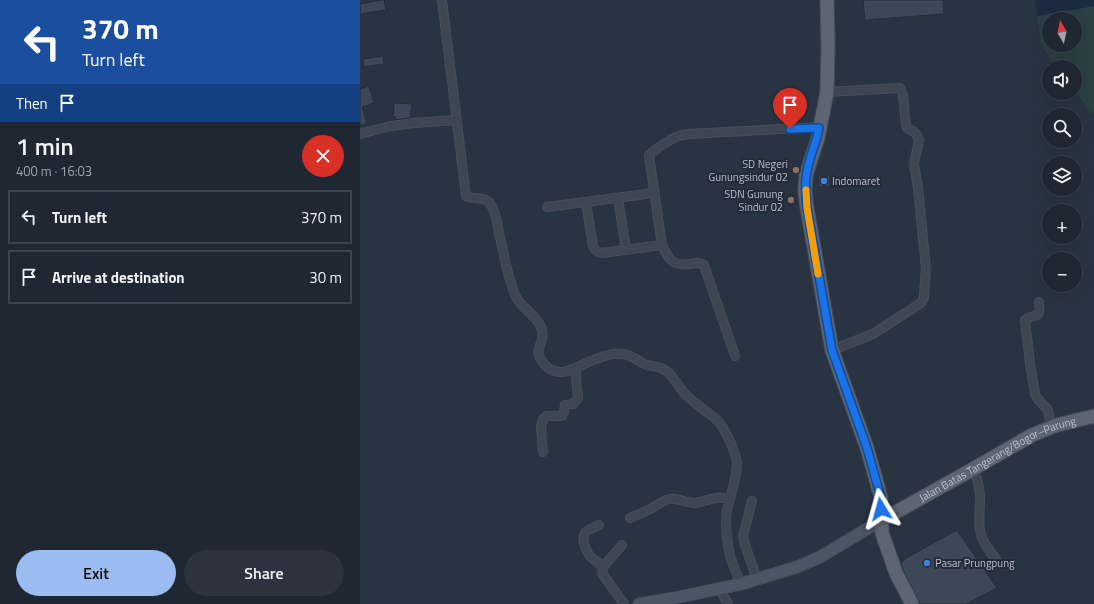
<!DOCTYPE html>
<meta charset="utf-8">
<style>
body{margin:0;font-family:"Titillium Web",sans-serif;background:#2c333e;color:#f1f3f6;height:100vh;display:flex;flex-direction:column;font-size:15px;white-space:nowrap}
*{box-sizing:border-box;margin:0}
p{font-size:13px;color:#a1a5ac}
.icon{flex:none;width:22px;height:22px;fill:none;stroke:currentColor;stroke-width:2;stroke-linecap:round;stroke-linejoin:round}
.map{position:relative;flex:1;overflow:hidden}
.side{display:flex;flex-direction:column;background:#1f2732;width:360px}
.side>*{flex:none}
.top-card{background:#1a4fa0;color:#fff;overflow:hidden}
.needle{width:26px;rotate:351deg}
.controls{position:absolute;left:682px;top:12px;display:grid;gap:8px}
.controls a{display:grid;place-items:center;width:40px;height:40px;border-radius:50%;background:#1f2732;box-shadow:0 4px 16px #0002,0 0 0 1px #3c444d;font-size:20px}
.pin{position:absolute;display:grid;place-items:center;width:34px;height:34px;color:#fff;margin:-41px -17px;border-radius:50% 50% 50% 0;rotate:-45deg;box-shadow:0 0 4px #0007}
.pin .icon{rotate:45deg}
.me{position:absolute;width:44px;margin:-22px;rotate:352deg;stroke-linejoin:round;filter:drop-shadow(0 0 3px #0008)}
.turn{display:flex;align-items:center;gap:14px;height:84px;padding:0 16px;font-size:18px}
.turn .icon{width:52px;height:52px;stroke-width:2.5}
.turn b{display:block;font-size:28px;line-height:34px}
.then{display:flex;align-items:center;height:38px;padding:0 16px;background:#0003;gap:8px;font-size:15px}
.round{display:grid;place-items:center;flex:none;width:42px;height:42px;border-radius:21px;background:#2c333e}
.summary{display:flex;align-items:center;justify-content:space-between;height:68px;padding:0 16px}
h1{font-size:24px;font-weight:600;line-height:30px}
.button{display:flex;gap:8px;margin-top:auto;padding:8px 16px}
.button a{flex:1;height:46px;border-radius:24px;background:#9abcf1;color:#111;font-size:16px;font-weight:600;line-height:46px;text-align:center}
.button a+a{background:#2c333e;color:#f1f3f6}
ul{padding:0;list-style:none}
li{display:flex;align-items:center;gap:12px;height:54px;margin:0 8px 6px;padding:0 8px;border:2px solid #3c444d;border-radius:0px}
li div{flex:1}
li b{display:block;font-size:15px}
li em{font-style:normal}
main{display:flex;flex:1;min-height:0}
.map>svg:first-child{display:block}
.green{fill:#2b4043;fill-rule:evenodd}
.water{fill:#1c2b3f}
.building{fill:#3c4857;stroke:#242d39}
.lines{fill:none;stroke-linecap:round;stroke-linejoin:round}
.street-casing{stroke:#474f5b;stroke-width:10}
.secondary-casing{stroke:#474f5b;stroke-width:13}
.primary-casing{stroke:#474f5b;stroke-width:15}
.street{stroke:#3d4651;stroke-width:8}
.secondary{stroke:#4c5564;stroke-width:11}
.primary{stroke:#5c6571;stroke-width:13}
.route-casing{stroke:#114b97;stroke-width:10}
.route{stroke:#1a73e8;stroke-width:7}
.slow{stroke:#f59e0b;stroke-width:7}
.education-dot{fill:#8d6e63;stroke:#222b37;stroke-width:1.5}
.shop-dot{fill:#3f7fe0;stroke:#222b37;stroke-width:1.5}
.labels{text-anchor:middle;dominant-baseline:central;stroke-width:4;stroke-linejoin:round;paint-order:stroke}
.poi-label{font-size:11px;fill:#bbc1cb;stroke:#222b37;text-anchor:end}
.street-label{font-size:11px;fill:#bbc1cb;stroke:#222b37}
</style>
<main>
<section class="side">
<div class="top-card">
<div class="turn"><svg class="icon" aria-label="left" viewBox="0 0 24 24"><path d="M17 20v-9H6M10 6l-5 5 5 5"/></svg><div><b>370 m</b>Turn left</div></div>
<div class="then">Then<svg class="icon" aria-label="arrive" viewBox="0 0 24 24"><path d="M6 21V4h12l-3 4 3 4H6"/></svg></div>
</div>
<div class="summary"><div><h1>1 min</h1><p>400 m · 16:03</p></div><a class="round" style="background:#d93025;color:#fff"><svg class="icon" aria-label="close" viewBox="0 0 24 24"><path d="M6 6l12 12M18 6L6 18"/></svg></a></div>
<ul>
<li><svg class="icon" aria-label="left" viewBox="0 0 24 24"><path d="M17 20v-9H6M10 6l-5 5 5 5"/></svg><div><b>Turn left</b></div><em>370 m</em></li>
<li><svg class="icon" aria-label="arrive" viewBox="0 0 24 24"><path d="M6 21V4h12l-3 4 3 4H6"/></svg><div><b>Arrive at destination</b></div><em>30 m</em></li>
</ul>
<div class="button"><a>Exit</a><a>Share</a></div>
</section>
<div class="map">
<svg width="734" height="604" viewBox="0 0 734 604">
<rect width="100%" height="100%" fill="#293442"/>
<path class="green" d="M734,6v109l-19,-23v-25h-20l-14,-22 -4,-29zM689,19h26v26h-26z"/>
<polygon class="water" points="675,0 734,0 734,6 677,16"/>
<g class="building">
<polygon points="21,0 24,0 26,10 0,14 0,4"/>
<polygon points="503,0 583,0 584,14 505,20"/>
<polygon points="23,56 24,64 4,67 3,59"/>
<polygon points="9,86 14,103 2,107 7,123 0,126 0,89"/>
<polygon points="34,103 52,104 50,118 35,120 36,117 33,117"/>
<polygon points="458,176 470,176 470,186 459,187"/>
<polygon points="597,530 637,588 606,604 560,604 543,570 541,563 546,558"/>
</g>
<g class="lines">
<g class="street-casing">
<g id="street">
<path d="M82,0l24,196c7,4 17,0 23,6 7,9 8,21 10,31 5,21 8,42 16,62 6,14 23,20 27,35 4,12 -10,19 0,31 4,6 10,11 18,11 7,1 16,-4 22,-7 15,-7 36,-17 52,-7 5,2 8,6 13,7 6,2 12,1 18,5 9,6 14,18 21,25 9,9 21,16 31,25 7,7 11,17 15,26 2,5 4,11 5,17 0,16 -7,32 -10,48 -2,12 0,32 3,45 3,9 7,19 11,28"/>
<polyline points="467,92 540,88 543,96 546,126 548,129 553,131 556,134 559,140 554,164 558,188 566,269 564,294 564,298 561,303 513,334 472,350"/>
<polyline points="0,134 31,126 54,123 96,120"/>
<polyline points="258,198 266,250"/>
<path d="M226,202l7,44c2,5 4,6 9,7l60,-8"/>
<polyline points="187,207 294,193"/>
<path d="M679,302c2,20 -5,10 -14,18l5,43 5,31 2,4 11,12 3,17"/>
<path d="M375,356l-31,-91c-4,-3 -8,-2 -13,-1 -18,2 -22,-3 -29,-19l-13,-90c7,-6 21,-16 30,-19 3,-1 7,-1 10,-2l130,-7"/>
<path d="M183,452l-2,-25 2,-8 4,-3h15c3,-3 2,-7 3,-11l8,-1 5,-6 -3,-30"/>
<path d="M613,469c4,8 6,16 7,25 1,13 -3,28 1,41 2,9 11,18 16,26"/>
<polyline points="392,501 383,536 385,545 397,579"/>
<path d="M270,518c7,-3 13,-5 20,-9 6,-3 12,-8 19,-10 8,-2 18,5 27,4 12,-2 22,-9 33,-3"/>
<path d="M239,525c-4,2 -11,4 -14,8 -4,6 1,18 5,23 4,4 9,7 13,11"/>
<polyline points="262,545 243,567 242,573 264,604"/>
<polyline points="359,588 368,604"/>
</g>
</g>
<g class="secondary-casing">
<polyline id="secondary" points="279,604 314,598 381,584 437,567 460,557 522,520"/>
</g>
<g class="primary-casing">
<g id="primary">
<polyline points="467,0 468,46 467,92 458,138 446,175 445,191 447,208 472,350 507,448 515,476 521,498 522,533 536,573 552,604"/>
<path id="s1" d="M522,520l91,-51 59,-34 25,-10 37,-9"/>
</g>
</g>
<use href="#street" class="street"/>
<use href="#secondary" class="secondary"/>
<use href="#primary" class="primary"/>
</g>
<g class="lines">
<g class="route-casing">
<path id="route" d="M430,129l29,-1c-3,16 -11,32 -13,49 -1,10 0,21 1,31l25,142 35,98 14,50v11"/>
</g>
<use href="#route" class="route"/>
<polyline class="slow" points="446,190 447,208 458,274"/>
</g>
<g class="education-dot">
<circle cx="436" cy="170" r="4"/>
<circle cx="431" cy="200" r="4"/>
</g>
<g class="shop-dot">
<circle cx="464" cy="181" r="4"/>
<circle cx="567" cy="563" r="4"/>
</g>
<g class="labels">
<g class="poi-label">
<text x="428" y="164">SD Negeri<tspan x="428" dy="13">Gunungsindur 02</tspan></text>
<text x="472" y="181" text-anchor="start">Indomaret</text>
<text x="423" y="194">SDN Gunung<tspan x="423" dy="13">Sindur 02</tspan></text>
<text x="575" y="563" text-anchor="start">Pasar Prungpung</text>
</g>
<g class="street-label">
<text stroke="none"><textPath href="#s1" startOffset="131">Jalan Batas Tangerang/Bogor–Parung</textPath></text>
</g>
</g>
</svg>
<div class="controls">
<a><svg class="needle" viewBox="-14 -14 28 28"><path d="M0-13l5 13h-10z" fill="#e53935"/><path d="M0 13l5-13h-10z" fill="#a1a5ac"/></svg></a>
<a><svg class="icon" aria-label="sound" viewBox="0 0 24 24"><path d="M4 9h4l5-4v14l-5-4H4zM17 9q2 3 0 6"/></svg></a>
<a><svg class="icon" aria-label="search" viewBox="0 0 24 24"><circle cx="10" cy="10" r="6"/><path d="M15 15l6 6"/></svg></a>
<a><svg class="icon" aria-label="layers" viewBox="0 0 24 24"><path d="M12 4l9 5-9 5-9-5zM3 14l9 5 9-5"/></svg></a>
<a>+</a>
<a>−</a>
</div>
<div class="pin" style="left:430px;top:129px;background:#d93025"><svg class="icon" aria-label="arrive" viewBox="0 0 24 24"><path d="M6 21V4h12l-3 4 3 4H6"/></svg></div>
<svg class="me" style="left:521px;top:509px" viewBox="-20 -20 40 40"><path d="M0-17L14 15 0 8-14 15z" fill="#1a73e8" stroke="#fff" stroke-width="4"/></svg>
</div>
</main>
